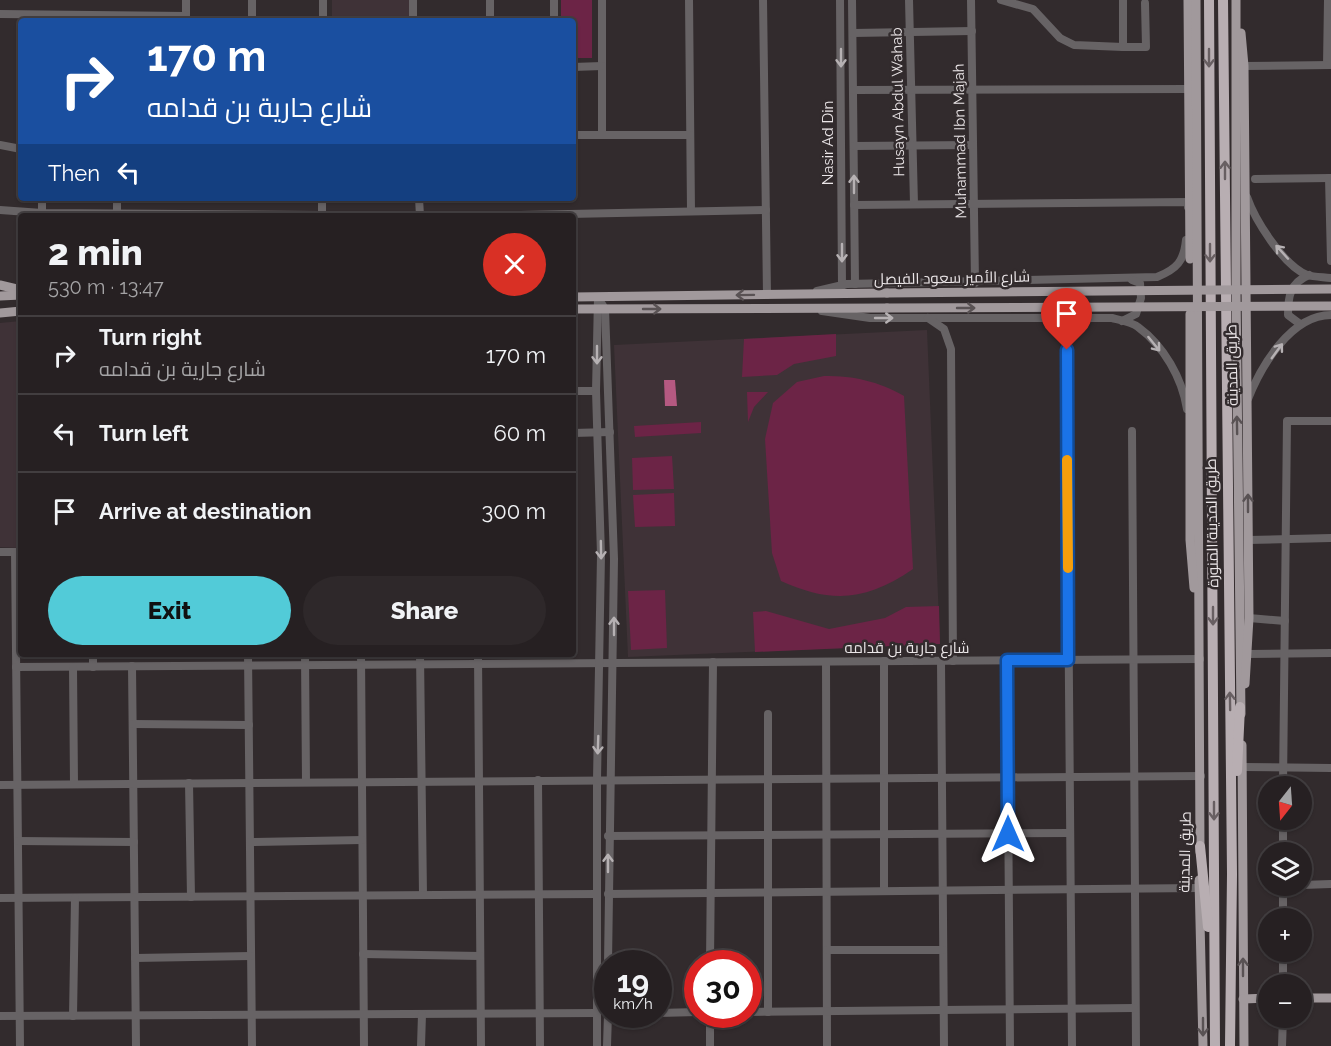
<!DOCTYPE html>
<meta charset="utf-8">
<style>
body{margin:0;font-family:Raleway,Cairo,sans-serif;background:#2e282a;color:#f1f3f6;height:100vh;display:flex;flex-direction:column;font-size:22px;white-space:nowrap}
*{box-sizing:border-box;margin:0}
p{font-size:20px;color:#a4a3a5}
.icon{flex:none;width:33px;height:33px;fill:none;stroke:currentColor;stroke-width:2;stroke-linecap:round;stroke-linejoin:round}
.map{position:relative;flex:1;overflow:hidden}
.sheet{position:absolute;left:18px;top:213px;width:558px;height:444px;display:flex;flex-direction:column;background:#262022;border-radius:6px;box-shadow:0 2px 4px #0004,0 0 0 2px #423e40}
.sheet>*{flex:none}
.guide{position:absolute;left:18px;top:18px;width:558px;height:183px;border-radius:6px;box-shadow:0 2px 4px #0004,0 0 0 2px #423e40;background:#1a4fa0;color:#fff;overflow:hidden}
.needle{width:39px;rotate:197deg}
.buttons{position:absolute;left:1258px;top:776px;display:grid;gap:12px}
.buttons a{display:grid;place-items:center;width:54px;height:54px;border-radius:50%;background:#262022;box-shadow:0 2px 4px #0004,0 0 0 2px #423e40;font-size:30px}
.speed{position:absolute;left:594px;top:950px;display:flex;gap:12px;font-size:30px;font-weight:700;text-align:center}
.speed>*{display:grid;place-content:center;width:78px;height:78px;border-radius:50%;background:#262022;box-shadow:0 2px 4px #0004,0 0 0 2px #423e40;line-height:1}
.speed small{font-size:15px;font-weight:400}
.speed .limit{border:9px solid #d22;background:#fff;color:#111}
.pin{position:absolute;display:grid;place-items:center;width:51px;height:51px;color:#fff;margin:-62px -26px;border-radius:50% 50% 50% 0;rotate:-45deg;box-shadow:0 0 6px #0007}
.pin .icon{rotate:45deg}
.me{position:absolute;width:66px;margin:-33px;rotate:0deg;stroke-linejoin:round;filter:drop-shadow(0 0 4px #0008)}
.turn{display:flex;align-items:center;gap:21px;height:126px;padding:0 30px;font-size:27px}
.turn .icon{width:78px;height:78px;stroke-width:2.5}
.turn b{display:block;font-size:42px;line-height:51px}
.then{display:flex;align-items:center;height:57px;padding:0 30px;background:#0003;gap:12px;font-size:22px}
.round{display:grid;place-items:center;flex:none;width:63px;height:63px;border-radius:32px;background:#2e282a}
.head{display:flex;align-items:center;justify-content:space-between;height:102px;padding:0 30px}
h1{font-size:36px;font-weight:800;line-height:45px}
.cta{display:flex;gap:12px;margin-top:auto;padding:12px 30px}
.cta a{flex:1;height:69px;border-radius:36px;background:#52cbd8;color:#111;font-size:24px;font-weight:800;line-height:69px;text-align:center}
.cta a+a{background:#2e282a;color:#f1f3f6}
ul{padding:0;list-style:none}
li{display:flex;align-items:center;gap:18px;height:78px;padding:0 30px;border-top:2px solid #423e40}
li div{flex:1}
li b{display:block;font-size:22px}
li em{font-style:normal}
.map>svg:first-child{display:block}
.built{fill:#3f3237}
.green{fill:#6c2446}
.water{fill:#b55981}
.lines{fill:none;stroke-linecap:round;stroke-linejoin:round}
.minor{stroke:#676365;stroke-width:8}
.major{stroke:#a1999c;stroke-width:9}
.highway{stroke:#b8aeb2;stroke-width:10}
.major-bridge{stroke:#a1999c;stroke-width:9}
.oneway{stroke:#b6b1b3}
.oneway2{stroke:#685f62}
.oneway3{stroke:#595254}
.route-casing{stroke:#114b97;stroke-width:15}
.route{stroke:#1a73e8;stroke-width:10}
.slow{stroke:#f59e0b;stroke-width:10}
.labels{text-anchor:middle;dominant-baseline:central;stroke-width:5;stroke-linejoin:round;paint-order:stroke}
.street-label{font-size:15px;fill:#eae5e7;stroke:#322b2d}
</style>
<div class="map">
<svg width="1331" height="1046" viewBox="0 0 1331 1046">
<rect width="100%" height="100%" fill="#322b2d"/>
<g class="built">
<rect x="332" y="0" width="77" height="21"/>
<polygon points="21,321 21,548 0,547 0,323"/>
<polygon points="927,330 940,644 628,657 614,345"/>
</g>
<g class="green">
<polygon points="561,0 592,0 592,58 573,58 573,21 561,21"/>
<polygon points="836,334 836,356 794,364 777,375 742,377 744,339"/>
<path d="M824,376c31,0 53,5 80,20l9,173c-47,32 -81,35 -132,12l-9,-28 -7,-114 8,-36 24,-21z"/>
<polygon points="747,392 768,392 754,407 748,422"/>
<polygon points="701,422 701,433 635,437 634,426"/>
<polygon points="672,456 674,489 633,490 632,458"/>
<polygon points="674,493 675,526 635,527 633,495"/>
<polygon points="665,590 667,648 631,650 628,591"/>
<polygon points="939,606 940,644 755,652 753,612 766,611 829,629 885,618 906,607"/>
</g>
<polygon class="water" points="664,380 675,380 677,406 665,406"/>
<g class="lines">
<g class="minor">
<polyline points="186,0 186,19"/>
<polyline points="252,0 252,21"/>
<polyline points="413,0 413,21"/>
<polyline points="602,0 602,135"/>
<polyline points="689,0 691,211"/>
<polyline points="763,0 767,295"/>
<polyline points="840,0 842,286"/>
<polyline points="852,0 855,284"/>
<polyline points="909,0 914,204"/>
<polyline points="971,0 975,283"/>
<polyline points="1001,0 1033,9 1060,38 1074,45 1123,47 1123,0"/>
<polyline points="0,14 186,16"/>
<polyline points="323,21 323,0"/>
<polyline points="490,21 490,0"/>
<polyline points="554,21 554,0"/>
<polyline points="853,33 972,31"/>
<polyline points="1123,47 1146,47 1145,3"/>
<polyline points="1327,65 1328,0"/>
<polyline points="1244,66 1331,65"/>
<polyline points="573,67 602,66"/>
<polyline points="853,90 1188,89"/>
<polyline points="573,135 690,135"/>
<polyline points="0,145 21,149"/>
<polyline points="854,146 973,145"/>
<polyline points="1329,178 1331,261"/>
<polyline points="1255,179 1331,178"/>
<path d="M1247,197c8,23 36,68 60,78 7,2 16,2 24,3"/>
<polyline points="419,198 420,216"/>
<polyline points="854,205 1189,202 1188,207"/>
<polyline points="0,210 42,213 322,215"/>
<polyline points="117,213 117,198"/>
<polyline points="42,216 42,198"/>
<polyline points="322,216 322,198"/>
<polyline points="475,216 766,210"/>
<path d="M817,291l30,-7 310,-7c20,-8 27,-16 29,-37"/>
<polyline points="602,304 605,309 614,559 608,963"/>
<path d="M822,311l48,7h242c8,2 20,4 26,9 26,19 44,51 49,82"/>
<polyline points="928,318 944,329 951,349 953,661"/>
<polyline points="1122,321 1136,314 1141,298 1140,283 1132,280"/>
<path d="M1300,324l-12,-9c0,-19 2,-32 21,-40"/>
<polyline points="1066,330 1072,1046"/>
<polyline points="573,391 596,391"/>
<path d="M1248,399c13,-33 43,-84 83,-84"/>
<polyline points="1132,431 1136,1046"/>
<polyline points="573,433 610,432"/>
<polyline points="1248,540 1331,538"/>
<polyline points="0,552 21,552"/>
<polyline points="15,552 20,1046"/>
<polyline points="1249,618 1285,621"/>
<polyline points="93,654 93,667"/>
<polyline points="248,654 252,1046"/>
<polyline points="305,654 306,782"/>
<polyline points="361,654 364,1046"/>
<polyline points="420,654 423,895"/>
<polyline points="478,654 481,1046"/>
<polyline points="1248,654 1331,653"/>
<polyline points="884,661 884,891"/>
<polyline points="941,661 944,1046"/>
<polyline points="1007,661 1010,1046"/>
<polyline points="826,662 827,1046"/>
<polyline points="132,666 136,1046"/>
<polyline points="16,667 1200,659"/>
<polyline points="73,667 74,784"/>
<polyline points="133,724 249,725"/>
<polyline points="1243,767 1331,768"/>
<polyline points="538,780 540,1046"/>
<polyline points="189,783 191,897"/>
<polyline points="0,785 1201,776"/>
<polyline points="1283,786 1287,421 1331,421"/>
<polyline points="608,836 1069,833"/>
<polyline points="18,841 134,842"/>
<polyline points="250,842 362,840"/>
<polyline points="1283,852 1283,819"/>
<polyline points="1302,885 1331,884"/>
<polyline points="608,894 1199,888"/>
<polyline points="0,898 597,894"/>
<polyline points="1283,918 1283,885"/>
<polyline points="827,950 943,950"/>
<polyline points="363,954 480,956"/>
<polyline points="135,958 251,956"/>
<polyline points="710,963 713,662"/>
<polyline points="1283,984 1283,951"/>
<polyline points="748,1012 1134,1008"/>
<polyline points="768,1012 768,714"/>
<polyline points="658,1013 698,1012"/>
<polyline points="0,1016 597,1013"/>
<polyline points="73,1016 75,898"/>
<polyline points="421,1046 422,1014"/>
<polyline points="597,1046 597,780 601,555 596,391 598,297"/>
<polyline points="607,1046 608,1014"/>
<polyline points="710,1046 710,1014"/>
<polyline points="1282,1046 1283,1017"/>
</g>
<g class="major">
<polyline points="1188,0 1190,259"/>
<polyline points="1196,0 1200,852"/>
<polyline points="1236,0 1236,289 1241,714"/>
<polyline points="1241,33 1244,66 1249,618 1245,684"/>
<polyline points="0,285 21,290"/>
<polyline points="0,296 21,295"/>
<polyline points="573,297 887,293"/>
<polyline points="573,309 887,308"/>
<polyline points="0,313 21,311"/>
<polyline points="1190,314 1190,540 1194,588"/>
<polyline points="1242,745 1244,1046"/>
<polyline points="1199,880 1203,1046"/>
<polyline points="1302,998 1331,998"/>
<polyline points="1243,999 1269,998"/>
</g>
<g class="highway">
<polyline points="1209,0 1215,1046"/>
<polyline points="1223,0 1232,874 1230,1046"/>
<polyline points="1237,771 1240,707"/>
<polyline points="1200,846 1208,927"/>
</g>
<g class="major-bridge">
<polyline points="887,293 1331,289"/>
<polyline points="887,308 1331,306"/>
</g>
</g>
<defs><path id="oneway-shaft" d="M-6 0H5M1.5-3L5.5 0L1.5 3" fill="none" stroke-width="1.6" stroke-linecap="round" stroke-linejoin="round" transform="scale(1.5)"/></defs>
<g class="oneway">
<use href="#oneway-shaft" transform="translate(841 58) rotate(90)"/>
<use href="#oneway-shaft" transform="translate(854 184) rotate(-90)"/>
<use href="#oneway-shaft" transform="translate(1282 252) rotate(-132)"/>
<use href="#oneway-shaft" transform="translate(842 253) rotate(90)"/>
<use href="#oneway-shaft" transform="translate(884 318)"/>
<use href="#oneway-shaft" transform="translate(1154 344) rotate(51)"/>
<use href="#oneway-shaft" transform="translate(1277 351) rotate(-54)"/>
<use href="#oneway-shaft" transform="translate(597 355) rotate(90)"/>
<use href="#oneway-shaft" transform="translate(601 550) rotate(89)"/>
<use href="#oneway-shaft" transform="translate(614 626) rotate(-90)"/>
<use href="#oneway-shaft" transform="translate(598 745) rotate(92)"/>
<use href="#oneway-shaft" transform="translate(608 863) rotate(-90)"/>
</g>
<g class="oneway2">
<use href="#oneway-shaft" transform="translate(1209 58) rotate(90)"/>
<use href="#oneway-shaft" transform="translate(1225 170) rotate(-90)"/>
<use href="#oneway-shaft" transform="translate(1210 253) rotate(90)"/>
<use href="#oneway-shaft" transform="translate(1213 616) rotate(90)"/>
<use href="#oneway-shaft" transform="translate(1230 701) rotate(-91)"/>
<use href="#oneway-shaft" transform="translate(1214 811) rotate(90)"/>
</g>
<g class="oneway3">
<use href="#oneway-shaft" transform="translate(745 295) rotate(179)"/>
<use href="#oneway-shaft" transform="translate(966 308)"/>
<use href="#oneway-shaft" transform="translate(652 309)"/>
<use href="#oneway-shaft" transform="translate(1237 425) rotate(-91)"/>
<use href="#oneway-shaft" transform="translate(1248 503) rotate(-90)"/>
<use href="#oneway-shaft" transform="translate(1243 967) rotate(-90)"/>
<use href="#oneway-shaft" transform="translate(1203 1027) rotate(90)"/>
</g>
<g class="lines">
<g class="route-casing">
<polyline id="route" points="1008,834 1007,660 1068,660 1067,350"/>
</g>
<use href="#route" class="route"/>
<polyline class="slow" points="1067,460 1068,568"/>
</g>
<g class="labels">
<g class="street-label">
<text transform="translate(898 102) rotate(-91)">Husayn Abdul Wahab</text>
<text transform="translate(960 141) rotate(-91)">Muhammad Ibn Majah</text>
<text transform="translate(828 143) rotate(-90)">Nasir Ad Din</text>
<text transform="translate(952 278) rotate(-1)">شارع الأمير سعود الفيصل</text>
<text transform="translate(1232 365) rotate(-91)">طريق المدينة</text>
<text transform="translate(1212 523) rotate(-91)">طريق المدينة المنورة</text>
<text x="907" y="648">شارع جارية بن قدامه</text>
<text transform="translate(1185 852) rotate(-89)">طريق المدينة</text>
</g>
</g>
</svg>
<div class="buttons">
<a><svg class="needle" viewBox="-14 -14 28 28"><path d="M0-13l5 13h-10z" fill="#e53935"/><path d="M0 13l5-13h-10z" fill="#a4a3a5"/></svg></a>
<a><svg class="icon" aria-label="layers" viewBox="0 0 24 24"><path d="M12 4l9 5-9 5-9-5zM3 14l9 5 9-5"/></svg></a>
<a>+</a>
<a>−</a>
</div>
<div class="speed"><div>19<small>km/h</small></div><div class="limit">30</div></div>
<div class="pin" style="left:1067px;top:350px;background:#d93025"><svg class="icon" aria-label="arrive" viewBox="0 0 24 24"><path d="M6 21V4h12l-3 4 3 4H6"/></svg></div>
<svg class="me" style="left:1008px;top:834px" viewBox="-20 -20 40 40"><path d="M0-17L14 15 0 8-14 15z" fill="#1a73e8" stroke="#fff" stroke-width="4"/></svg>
<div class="guide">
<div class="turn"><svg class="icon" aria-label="right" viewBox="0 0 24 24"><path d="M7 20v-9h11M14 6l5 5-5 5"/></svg><div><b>170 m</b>شارع جارية بن قدامه</div></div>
<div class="then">Then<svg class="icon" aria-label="left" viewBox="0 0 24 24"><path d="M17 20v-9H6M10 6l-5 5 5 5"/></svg></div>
</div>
<section class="sheet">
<div class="head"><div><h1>2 min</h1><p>530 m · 13:47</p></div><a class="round" style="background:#d93025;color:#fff"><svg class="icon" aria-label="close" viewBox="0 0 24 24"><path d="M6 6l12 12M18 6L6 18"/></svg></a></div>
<ul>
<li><svg class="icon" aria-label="right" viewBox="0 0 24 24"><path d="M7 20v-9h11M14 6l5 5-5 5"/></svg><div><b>Turn right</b><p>شارع جارية بن قدامه</p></div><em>170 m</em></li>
<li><svg class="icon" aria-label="left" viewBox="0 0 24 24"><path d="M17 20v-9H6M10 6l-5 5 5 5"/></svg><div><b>Turn left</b></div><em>60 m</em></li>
<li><svg class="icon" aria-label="arrive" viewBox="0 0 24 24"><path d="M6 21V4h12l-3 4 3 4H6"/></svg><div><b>Arrive at destination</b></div><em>300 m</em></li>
</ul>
<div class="cta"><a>Exit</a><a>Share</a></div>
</section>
</div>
